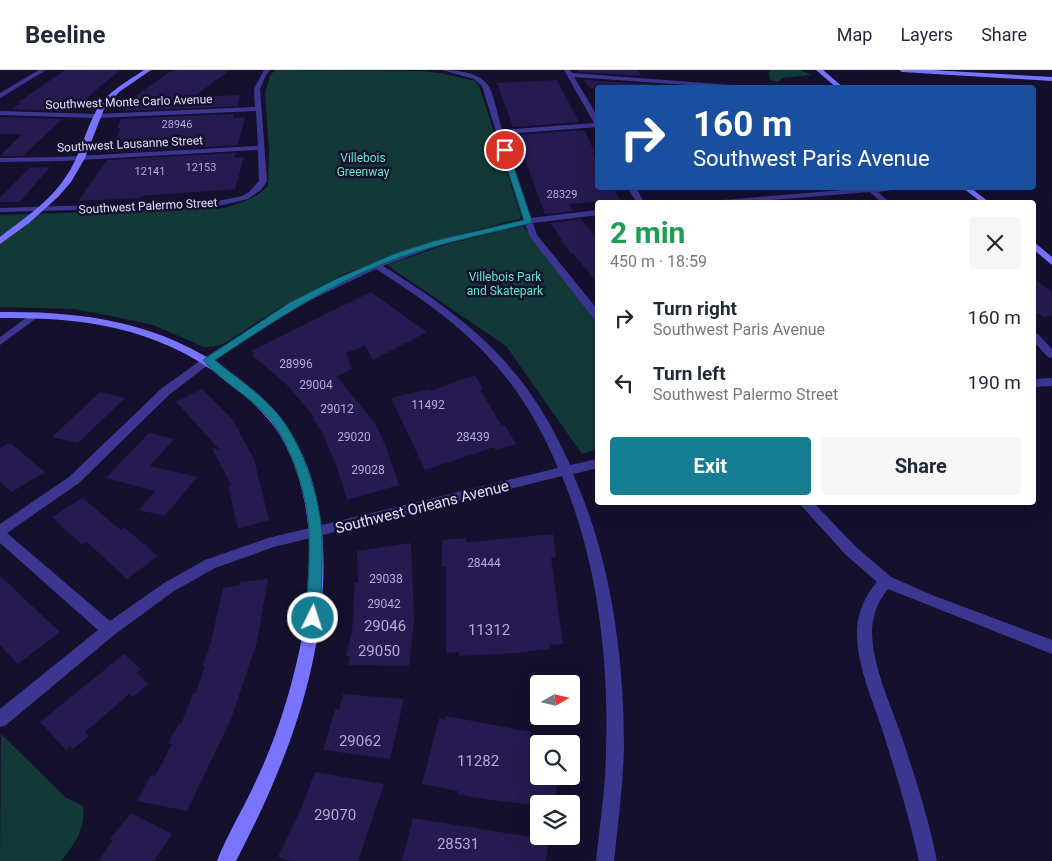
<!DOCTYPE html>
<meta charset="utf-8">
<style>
body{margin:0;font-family:Roboto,sans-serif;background:#f6f6f7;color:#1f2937;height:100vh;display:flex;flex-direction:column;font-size:19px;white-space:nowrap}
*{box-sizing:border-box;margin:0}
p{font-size:16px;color:#747a83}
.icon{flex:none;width:28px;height:28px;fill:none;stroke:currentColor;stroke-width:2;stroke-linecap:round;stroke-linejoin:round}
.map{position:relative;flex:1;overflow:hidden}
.side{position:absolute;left:595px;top:130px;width:441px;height:305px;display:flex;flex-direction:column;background:#fff;border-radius:5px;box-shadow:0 5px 20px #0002}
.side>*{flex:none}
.top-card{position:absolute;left:595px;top:15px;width:441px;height:105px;border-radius:5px;box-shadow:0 5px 20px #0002;background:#1a4fa0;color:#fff;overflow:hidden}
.needle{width:32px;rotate:81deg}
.tools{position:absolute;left:530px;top:605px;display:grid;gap:10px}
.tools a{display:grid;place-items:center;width:50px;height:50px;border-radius:5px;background:#fff;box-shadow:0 5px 20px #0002;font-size:25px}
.pin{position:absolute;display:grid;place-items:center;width:42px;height:42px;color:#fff;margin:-21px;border:2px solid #fff;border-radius:50%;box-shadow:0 1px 5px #0007}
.me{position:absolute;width:55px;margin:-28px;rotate:4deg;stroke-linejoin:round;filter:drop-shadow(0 0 4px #0008)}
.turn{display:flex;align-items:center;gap:18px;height:105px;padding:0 15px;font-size:22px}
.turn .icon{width:65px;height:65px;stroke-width:2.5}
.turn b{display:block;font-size:35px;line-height:42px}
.round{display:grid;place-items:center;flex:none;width:52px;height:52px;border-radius:5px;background:#f6f6f7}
.head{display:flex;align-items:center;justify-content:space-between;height:85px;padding:0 15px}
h1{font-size:30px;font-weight:700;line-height:38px;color:#1e9e55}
.cta{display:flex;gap:10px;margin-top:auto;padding:10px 15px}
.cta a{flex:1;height:58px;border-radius:5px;background:#157d91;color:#fff;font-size:20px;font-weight:700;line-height:58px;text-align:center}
.cta a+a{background:#f6f6f7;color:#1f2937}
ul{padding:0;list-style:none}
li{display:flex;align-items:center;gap:15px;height:65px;padding:0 15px}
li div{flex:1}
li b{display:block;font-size:19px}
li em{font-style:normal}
header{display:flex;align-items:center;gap:30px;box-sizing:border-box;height:70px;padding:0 25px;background:#fff;border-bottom:1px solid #e0e1e3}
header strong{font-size:24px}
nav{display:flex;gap:28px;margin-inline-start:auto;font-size:18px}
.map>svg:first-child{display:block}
.green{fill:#123938}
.building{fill:#261a51}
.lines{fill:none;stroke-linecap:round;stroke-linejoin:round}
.street{fill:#3b3791;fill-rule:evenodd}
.secondary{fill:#7974ff;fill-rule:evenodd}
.route{fill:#157d91;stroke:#0e515e}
.labels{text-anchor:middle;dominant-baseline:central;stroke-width:5;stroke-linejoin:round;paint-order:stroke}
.far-number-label{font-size:11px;fill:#b2acd4}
.far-street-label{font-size:12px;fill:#e1ddff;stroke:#15102e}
.far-park-label{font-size:12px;fill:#5eeac8;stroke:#15102e}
.number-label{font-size:12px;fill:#b2acd4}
.street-label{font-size:15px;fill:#e1ddff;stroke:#15102e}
.near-number-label{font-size:15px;fill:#b2acd4}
</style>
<header>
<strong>Beeline</strong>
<nav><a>Map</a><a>Layers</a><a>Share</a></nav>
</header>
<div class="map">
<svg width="1052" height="791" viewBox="0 0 1052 791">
<rect width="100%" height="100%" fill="#15102e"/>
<g class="green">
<path d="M275,0l146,1 19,2 35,8 4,5 42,130 -1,3 -90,23 -86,32 -63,33 -56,36 -7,3 -14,1 -51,-22 -41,-9 -38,-7 -74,-2v-92l224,-7c17,-5 31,-9 44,-22l1,-37 -4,-56 5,-17z"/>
<polygon points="769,0 800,0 812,5 782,8 778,12 770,10"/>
<polygon points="523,156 567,210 597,252 597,379 582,384 506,276 387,195 448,174"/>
<path d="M1,664l64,63 18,9c2,25 -7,36 -22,55h-61z"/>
</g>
<g class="building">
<polygon points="65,0 120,0 71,41 11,39 21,33 17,33"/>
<polygon points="173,0 230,0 193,27 240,25 238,36 126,41 127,38 116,39"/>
<polygon points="578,0 637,0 642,6 579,2"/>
<polygon points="557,10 579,52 513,57 497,13"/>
<polygon points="584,10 649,14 651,18 632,18 630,16 590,18"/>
<polygon points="234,44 233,48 245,47 238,75 111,82 121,58 117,58 121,49"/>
<polygon points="0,47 62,49 23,86 0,86 22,64 0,64"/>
<polygon points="584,60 595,83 593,83 598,96 598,118 614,118 620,130 568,134 574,141 545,144 516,65"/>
<polygon points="236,83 234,88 244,87 235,119 141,126 140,128 78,131 107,90"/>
<polygon points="50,97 20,132 0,132 0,127 30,98"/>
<polygon points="581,149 598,170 598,214 573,183 570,183 551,153"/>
<polygon points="1034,208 1052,222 1052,246 1043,247 1038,243 1034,243"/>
<polygon points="371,222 427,262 373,290 365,275 346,283 352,299 337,307 375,353 386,377 399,415 347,430 336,394 322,362 313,349 315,348 286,314 252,285 255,284 251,281"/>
<polygon points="475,305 483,319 480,320 502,356 505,355 516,374 496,380 494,377 425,400 391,328 429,319 430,321"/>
<polygon points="202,319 232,349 254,389 269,450 238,459 228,415 231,415 212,378 220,380 176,332"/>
<polygon points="100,322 125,328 78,373 52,367"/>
<polygon points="149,363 174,369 150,396 197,407 165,446 139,440 155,421 106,408"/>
<polygon points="10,373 45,402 12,422 0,411 0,378"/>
<polygon points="80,429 84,429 121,460 124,457 158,486 127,509 87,472 82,475 52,447"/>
<polygon points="553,464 556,487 551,488 563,574 550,575 550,579 503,584 459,586 459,582 446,583 446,496 442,497 442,470 466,468 466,472 484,471"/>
<polygon points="411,473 414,550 409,596 348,595 350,586 346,586 352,561 355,513 358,513 357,481"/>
<polygon points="0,506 60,562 18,594 0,575"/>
<polygon points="268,509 257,572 231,649 187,741 137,731 151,705 155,706 172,674 168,673 179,654 181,654 193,624 195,624 205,596 202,596 210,576 223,518 239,515 240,512"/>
<polygon points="124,584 141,599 136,603 149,614 133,627 129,624 113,638 85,662 89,666 73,679 70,676 66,680 40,652"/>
<polygon points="343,624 404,629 390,689 323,680 335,640 339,640"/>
<polygon points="446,646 531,662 530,667 539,668 539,706 558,706 555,734 539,734 539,736 484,729 457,724 458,721 422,714 439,648 445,649"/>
<polygon points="315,702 384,714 358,791 291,791 278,787 301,739"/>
<polygon points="131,743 172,764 154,791 98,791 113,770 110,769"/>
<polygon points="413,748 549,770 546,791 402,791"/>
</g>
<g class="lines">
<g class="street">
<polygon points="39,0 46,0 0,28 0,23"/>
<polygon points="264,0 270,0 266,5 260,19 267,111 261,120 248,129 218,136 0,142 0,138 218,131 242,126 249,122 259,111 258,80 61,91 0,92 0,88 61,87 258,76 256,41 97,48 0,45 0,41 97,44 255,37 254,19"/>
<path d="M442,0c13,0 36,2 45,14 6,6 12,36 15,46l92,-7 -30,-53h6l2,3 197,15h-39l-156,-11 24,40v10l-95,7 28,84 67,-8v5l-65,8 4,12 61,75v10l-4,-1 -64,-82 -5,-13 -85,21 -57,21c88,55 144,101 187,199l28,-6v9l-25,6c38,85 51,181 51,274 -1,38 -6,75 -10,113h-18c4,-38 10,-75 10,-113 3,-91 -9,-187 -44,-272l-288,71 -59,21 -41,23 -60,44 -108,90 -6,2v-18l98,-79 -98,-87v-19l69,-47 93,-89 42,-30 86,-55 104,-49 40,-13 89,-21 -41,-134 -8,-7zM376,199c88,56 141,101 182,199l-290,70 -63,22 -41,23 -54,38 -103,-88 72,-50 91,-89 42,-32 84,-55z"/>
<polygon points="628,118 636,118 644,132 636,132"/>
<polygon points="866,118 896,118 892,120 878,122 889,132 881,132 870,122 747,132 719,132 723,130"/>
<polygon points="34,242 39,245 38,247 0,275 0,267"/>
<polygon points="1034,263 1038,264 1052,279 1052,288 1048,287 1034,272"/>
<polygon points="1052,308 1052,316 1034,317 1034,309"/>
<path d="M798,432h15l42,44 36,31 41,18 120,45v14l-164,-65c-10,13 -15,24 -16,41 0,34 16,68 27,99 15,44 29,87 38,132h-18c-10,-45 -23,-88 -37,-132 -10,-31 -26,-65 -25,-99 1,-19 8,-34 20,-48l-32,-28z"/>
</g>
<g class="secondary">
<path d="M144,0h7l-32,22 -15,17 -19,49 -14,24 -13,15 -29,26 -29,21v-7c22,-17 49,-35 65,-59 15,-21 20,-47 32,-69 10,-17 31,-28 47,-39z"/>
<polygon points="816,0 823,0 844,18 837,18"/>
<polygon points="899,0 932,0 1052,7 1052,11 902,2"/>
<polygon points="963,118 971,118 989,132 981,132"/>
<polygon points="1034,172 1052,187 1052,195 1034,180"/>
<path d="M0,242c84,-1 160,10 230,60 21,15 42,32 56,54 56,80 40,204 12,291 -16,50 -38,98 -62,144h-19c10,-26 25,-50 37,-76 16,-33 29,-69 38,-104 21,-77 30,-173 -11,-244 -11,-19 -28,-34 -44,-48 -71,-60 -147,-72 -237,-71z"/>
</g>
</g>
<path class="route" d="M505,78l3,2 24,71 -1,2c-44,11 -87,19 -130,34 -67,24 -127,64 -186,103 20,17 43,32 61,52 25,28 44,85 46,123 1,27 -1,56 -2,83l-2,4 -5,2 -5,-2 -2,-4c1,-27 4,-56 3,-83 0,-36 -17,-89 -40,-117 -19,-22 -48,-36 -66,-58l86,-57 47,-24 58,-25 40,-13 90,-21 -23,-70z"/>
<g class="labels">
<g class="far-number-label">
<text x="177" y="54">28946</text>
<text x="201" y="97">12153</text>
<text x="150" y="101">12141</text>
<text x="562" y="124">28329</text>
</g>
<g class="far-street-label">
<text transform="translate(129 32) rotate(-2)">Southwest Monte Carlo Avenue</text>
<text transform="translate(130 74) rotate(-3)">Southwest Lausanne Street</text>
<text transform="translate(148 136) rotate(-3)">Southwest Palermo Street</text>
</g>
<g class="far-park-label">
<text x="363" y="88">Villebois<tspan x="363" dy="14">Greenway</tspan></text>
<text x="505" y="207">Villebois Park<tspan x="505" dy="14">and Skatepark</tspan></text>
</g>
<g class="number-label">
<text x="296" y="294">28996</text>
<text x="316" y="315">29004</text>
<text x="428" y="335">11492</text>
<text x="337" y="339">29012</text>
<text x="354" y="367">29020</text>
<text x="473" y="367">28439</text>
<text x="368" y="400">29028</text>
<text x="484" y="493">28444</text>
<text x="386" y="509">29038</text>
<text x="384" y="534">29042</text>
</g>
<g class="street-label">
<text transform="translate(422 437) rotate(-14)">Southwest Orleans Avenue</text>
</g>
<g class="near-number-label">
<text x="385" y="556">29046</text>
<text x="489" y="560">11312</text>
<text x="379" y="581">29050</text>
<text x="360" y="671">29062</text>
<text x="478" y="691">11282</text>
<text x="335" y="745">29070</text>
<text x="458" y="774">28531</text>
</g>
</g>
</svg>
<div class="tools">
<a><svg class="needle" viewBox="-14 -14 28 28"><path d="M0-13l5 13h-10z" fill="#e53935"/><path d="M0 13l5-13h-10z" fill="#747a83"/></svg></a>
<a><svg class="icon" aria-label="search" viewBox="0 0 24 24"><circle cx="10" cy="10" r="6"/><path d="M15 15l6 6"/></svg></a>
<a><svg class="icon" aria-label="layers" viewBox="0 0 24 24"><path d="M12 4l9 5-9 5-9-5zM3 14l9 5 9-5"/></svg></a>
</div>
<div class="pin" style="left:505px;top:80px;background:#d93025"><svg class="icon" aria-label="arrive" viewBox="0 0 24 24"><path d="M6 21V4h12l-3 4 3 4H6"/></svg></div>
<svg class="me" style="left:313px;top:548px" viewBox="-20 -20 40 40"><circle r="17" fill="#157d91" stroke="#fff" stroke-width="3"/><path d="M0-11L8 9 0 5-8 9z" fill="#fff"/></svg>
<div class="top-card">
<div class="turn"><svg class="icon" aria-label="right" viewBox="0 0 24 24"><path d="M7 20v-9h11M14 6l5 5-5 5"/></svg><div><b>160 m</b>Southwest Paris Avenue</div></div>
</div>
<section class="side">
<div class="head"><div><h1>2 min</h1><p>450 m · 18:59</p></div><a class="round"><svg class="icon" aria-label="close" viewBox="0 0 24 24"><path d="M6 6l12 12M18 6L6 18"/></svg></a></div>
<ul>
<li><svg class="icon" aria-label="right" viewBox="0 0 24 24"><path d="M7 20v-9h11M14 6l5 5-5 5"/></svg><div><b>Turn right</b><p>Southwest Paris Avenue</p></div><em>160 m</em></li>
<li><svg class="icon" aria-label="left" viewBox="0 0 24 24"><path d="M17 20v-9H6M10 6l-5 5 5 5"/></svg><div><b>Turn left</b><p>Southwest Palermo Street</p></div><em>190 m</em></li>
</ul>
<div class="cta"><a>Exit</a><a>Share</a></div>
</section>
</div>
